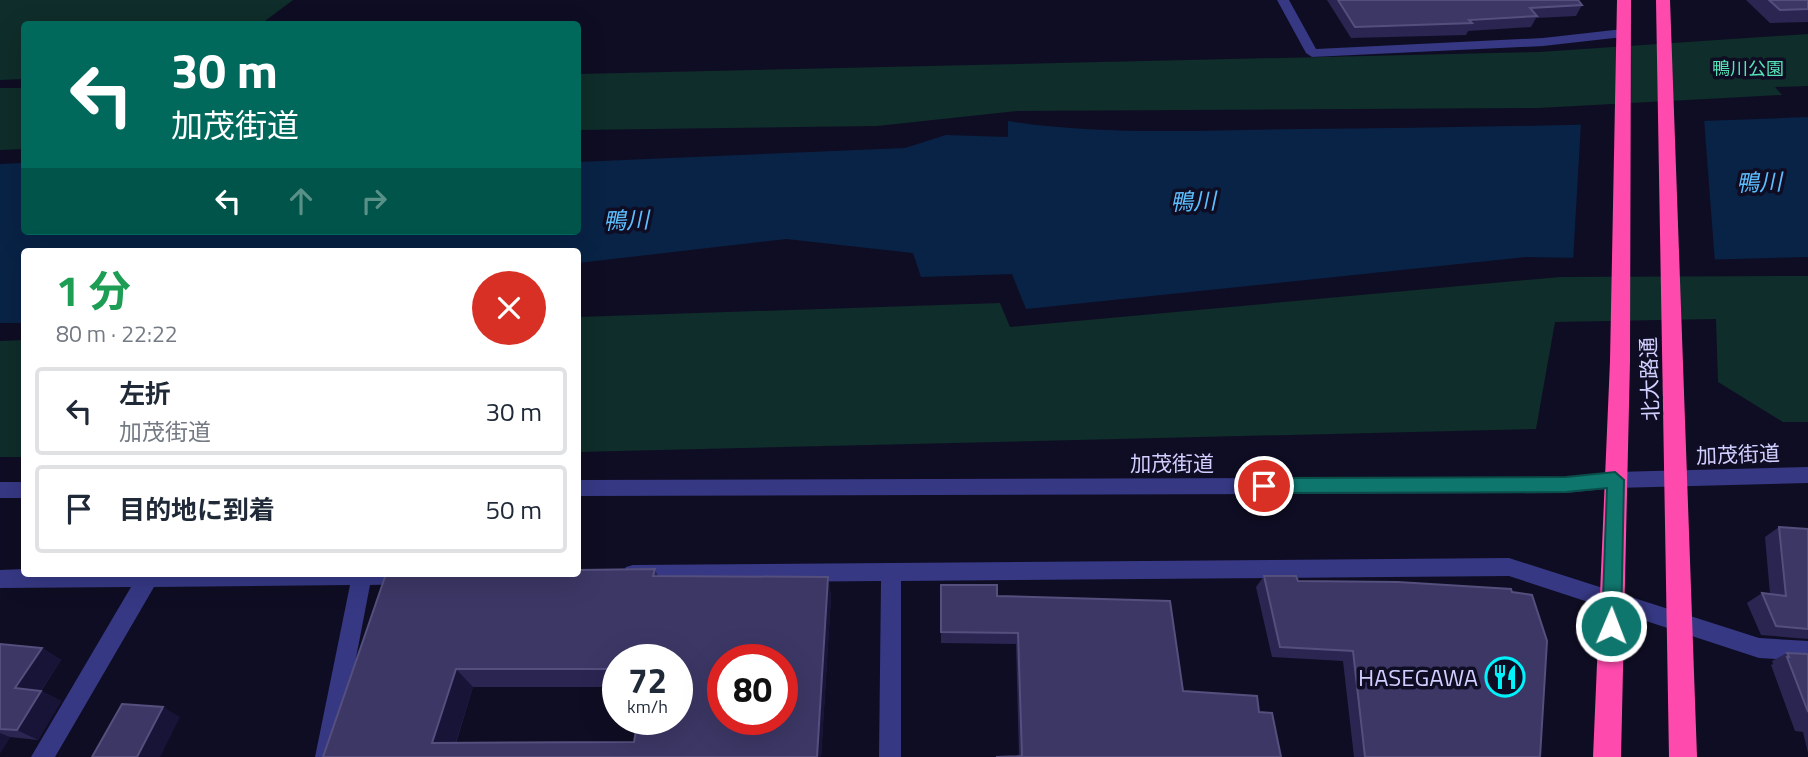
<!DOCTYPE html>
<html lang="ja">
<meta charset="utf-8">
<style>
body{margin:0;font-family:"Titillium Web","Noto Sans JP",sans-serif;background:#f2f2f3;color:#1f2937;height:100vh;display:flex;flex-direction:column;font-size:26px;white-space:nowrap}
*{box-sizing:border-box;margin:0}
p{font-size:23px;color:#747a83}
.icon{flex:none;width:38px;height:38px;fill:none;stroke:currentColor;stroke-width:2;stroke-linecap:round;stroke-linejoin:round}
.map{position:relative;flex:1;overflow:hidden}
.side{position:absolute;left:21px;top:248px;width:560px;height:329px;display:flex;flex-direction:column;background:#fff;border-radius:7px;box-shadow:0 7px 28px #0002}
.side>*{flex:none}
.top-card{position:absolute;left:21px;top:21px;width:560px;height:214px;border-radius:7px;box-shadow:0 7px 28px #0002;background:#00695c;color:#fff;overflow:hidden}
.speed{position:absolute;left:602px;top:644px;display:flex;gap:14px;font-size:35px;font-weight:700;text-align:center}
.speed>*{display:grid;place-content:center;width:91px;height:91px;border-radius:50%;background:#fff;box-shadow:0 7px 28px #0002;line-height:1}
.speed small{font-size:18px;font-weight:400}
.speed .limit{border:10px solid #d22;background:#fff;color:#111}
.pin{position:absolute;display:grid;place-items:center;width:60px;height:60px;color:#fff;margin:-30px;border:4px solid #fff;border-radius:50%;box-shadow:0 2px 7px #0007}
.me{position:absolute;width:77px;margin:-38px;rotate:1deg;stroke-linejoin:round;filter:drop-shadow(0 0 5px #0008)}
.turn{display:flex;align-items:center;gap:24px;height:147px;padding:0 35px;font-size:32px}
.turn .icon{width:91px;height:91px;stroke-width:2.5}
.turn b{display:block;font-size:49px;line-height:60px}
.lanes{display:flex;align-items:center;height:66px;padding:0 35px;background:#0003;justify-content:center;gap:35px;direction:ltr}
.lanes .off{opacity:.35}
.round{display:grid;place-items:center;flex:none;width:74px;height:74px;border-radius:37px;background:#f2f2f3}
.head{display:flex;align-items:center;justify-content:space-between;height:119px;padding:0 35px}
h1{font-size:42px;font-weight:700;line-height:52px;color:#1e9e55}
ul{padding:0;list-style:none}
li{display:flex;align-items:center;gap:21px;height:88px;margin:0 14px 10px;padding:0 21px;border:4px solid #e0e1e3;border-radius:7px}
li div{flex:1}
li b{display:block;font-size:26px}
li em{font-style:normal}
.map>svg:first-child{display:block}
.green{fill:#0f2d2a}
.water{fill:#092346}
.pier{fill:#0f0d23}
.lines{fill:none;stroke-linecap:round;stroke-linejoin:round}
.minor{fill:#363884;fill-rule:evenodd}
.highway{fill:#ff4aad;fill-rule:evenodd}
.wall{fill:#2b2552;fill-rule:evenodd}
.shaded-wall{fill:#181437}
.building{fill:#3c3765;stroke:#544f7d;stroke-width:2;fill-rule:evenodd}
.route{fill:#0f766e;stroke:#0a4d48;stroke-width:2}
.labels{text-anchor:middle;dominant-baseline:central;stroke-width:7;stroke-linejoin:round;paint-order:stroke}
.far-park-label{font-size:18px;fill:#55e4b7;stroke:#0f0d23}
.street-label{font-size:21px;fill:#d1cfff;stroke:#0f0d23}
.water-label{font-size:23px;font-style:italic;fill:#5dbfff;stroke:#0f0d23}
.near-poi-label{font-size:24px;fill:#d1cfff;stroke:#0f0d23;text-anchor:end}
</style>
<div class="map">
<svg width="1808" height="757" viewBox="0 0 1808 757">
<rect width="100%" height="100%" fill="#0f0d23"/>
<g class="green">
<polygon points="0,0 293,0 261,24 24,24 24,79 0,80"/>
<polygon points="1808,34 1808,86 1775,87 1782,95 1538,108 1017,111 877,126 578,130 578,74 1539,52"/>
<polygon points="0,88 24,88 24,149 0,150"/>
<polygon points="1808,276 1808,422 1783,422 1718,382 1716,319 1555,322 1536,429 578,452 578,317 1000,303 1010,327 1560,277"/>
<polygon points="24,340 24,457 0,457 0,341"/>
</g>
<path class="water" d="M1808,117v140l-111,3 -170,-3 -501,52 -14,-35 -91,3 -8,-24 -127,-14 -208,24v-11h-554v71h-24v-159l24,-1v68h554v-69l327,-14 41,-13 62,2v-16c95,15 195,9 291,8 170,-1 339,-5 509,-12z"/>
<polygon class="pier" points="1704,118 1715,263 1573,261 1581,123"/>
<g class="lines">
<g class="minor">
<polygon points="1277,0 1289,0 1316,49 1543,38 1623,29 1629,33 1623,37 1543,46 1312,57 1306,53"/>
<polygon points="1808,467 1808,483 1615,488 1566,493 578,496 578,480 1566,477 1615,472"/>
<rect x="0" y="482" width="24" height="16"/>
<polygon points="1509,558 1759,638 1808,641 1808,661 1759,658 1509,576 901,581 901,757 879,757 881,581 633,583 626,581 623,574 626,567 633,565"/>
<polygon points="24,569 24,574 419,575 416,582 409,584 370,585 337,757 315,757 350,585 154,587 55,757 31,757 131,587 0,588 0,570"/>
</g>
<g class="highway">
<polygon points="1617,0 1631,0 1630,361 1621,757 1593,757 1610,361"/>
<polygon points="1656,0 1670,0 1697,757 1669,757"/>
</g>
</g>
<g class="wall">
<polygon points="1327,0 1578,0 1582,5 1576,16 1536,18 1531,27 1468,31 1466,35 1351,38"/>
<polygon points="1746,0 1808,0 1808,22 1770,23"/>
<polygon points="1779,527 1808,529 1808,639 1761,635 1747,603 1762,593 1770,594 1765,537"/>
<path d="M655,569l3,7 170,1 3,20 -10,160h-498l63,-183zM618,660h59l-43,82 -178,1 17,-56h145z"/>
<polygon points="1264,576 1298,581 1540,757 1354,757 1343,661 1272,657 1256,587"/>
<polygon points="941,585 997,596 1183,691 1259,712 1019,756 1016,644 941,643"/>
<polygon points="0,644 42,648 61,660 41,691 61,701 38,740 10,737 0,753"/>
<polygon points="1787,653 1808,654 1808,753 1803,732 1795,731 1771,665 1773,664 1772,661"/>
</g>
<g class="shaded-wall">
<polygon points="828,577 831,597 821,757 817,757"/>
<polygon points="42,648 61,660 35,699 15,688"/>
<polygon points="456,669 473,687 451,757 432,743"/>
<polygon points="41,691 61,701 38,740 17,730"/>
<polygon points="163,707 180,717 160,757 137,757"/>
<polygon points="0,733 10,737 0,753"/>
</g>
<g class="building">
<polygon points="1338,0 1578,0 1582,5 1530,8 1537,16 1469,20 1472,23 1355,27"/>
<polygon points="1769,0 1808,0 1808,9 1780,10"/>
<polygon points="1779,527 1808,529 1808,629 1776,626 1762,593 1786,596"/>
<path d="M655,569l-2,7 175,1 -11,180h-494l63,-183h192v-4zM618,660h59v59h-39l-4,23 -202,1 24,-74h162zM723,660h59v59h-59z"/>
<polygon points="1264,576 1296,576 1298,581 1398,582 1511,589 1512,592 1532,595 1547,641 1540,757 1365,757 1353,651 1280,647"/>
<polygon points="941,585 997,585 997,596 1170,601 1183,691 1257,696 1259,712 1272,713 1281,757 996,757 1022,756 1018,633 941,632"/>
<polygon points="0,644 42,648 15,688 41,691 17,730 0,729"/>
<polygon points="1787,653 1808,654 1808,712 1787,657 1789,657"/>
<polygon points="122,704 163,707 137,757 92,757"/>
</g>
<polygon class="route" points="1615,472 1624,480 1621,626 1618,633 1611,635 1604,633 1602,626 1607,488 1566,492 1264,493 1255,486 1264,478 1566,477"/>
<defs>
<g id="restaurant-ring" transform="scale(2.0125)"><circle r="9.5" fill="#0f0d23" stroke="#00f2fa" stroke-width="1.5"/><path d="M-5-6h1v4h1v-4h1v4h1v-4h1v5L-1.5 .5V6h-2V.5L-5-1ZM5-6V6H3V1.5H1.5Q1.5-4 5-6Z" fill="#00f2fa"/></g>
</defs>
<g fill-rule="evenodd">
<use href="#restaurant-ring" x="1505" y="677"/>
</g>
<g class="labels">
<g class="far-park-label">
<text x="1748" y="68">鴨川公園</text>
</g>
<g class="street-label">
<text transform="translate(1649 379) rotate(-92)">北大路通</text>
<text transform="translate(1738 454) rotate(-2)">加茂街道</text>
<text x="1172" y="463">加茂街道</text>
</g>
<g class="water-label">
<text transform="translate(1759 182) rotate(-2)">鴨川</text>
<text transform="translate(1193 201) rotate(-2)">鴨川</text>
<text transform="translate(626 220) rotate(-2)">鴨川</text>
</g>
<g class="near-poi-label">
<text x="1478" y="677">HASEGAWA</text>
</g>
</g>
</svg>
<div class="speed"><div>72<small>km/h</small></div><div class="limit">80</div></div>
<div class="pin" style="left:1264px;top:486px;background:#d93025"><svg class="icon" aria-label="arrive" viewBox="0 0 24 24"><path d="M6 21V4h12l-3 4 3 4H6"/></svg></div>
<svg class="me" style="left:1611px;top:626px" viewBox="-20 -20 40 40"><circle r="17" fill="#0f766e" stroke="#fff" stroke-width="3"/><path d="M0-11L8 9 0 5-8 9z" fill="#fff"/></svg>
<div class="top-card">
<div class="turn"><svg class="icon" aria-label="left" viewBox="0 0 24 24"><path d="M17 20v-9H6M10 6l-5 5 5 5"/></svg><div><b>30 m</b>加茂街道</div></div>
<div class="lanes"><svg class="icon" aria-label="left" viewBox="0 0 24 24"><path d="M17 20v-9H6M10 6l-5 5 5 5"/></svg><svg class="icon off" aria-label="ahead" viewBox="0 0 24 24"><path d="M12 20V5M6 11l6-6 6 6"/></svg><svg class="icon off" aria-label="right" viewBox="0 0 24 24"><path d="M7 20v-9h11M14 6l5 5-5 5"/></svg></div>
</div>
<section class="side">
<div class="head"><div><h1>1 分</h1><p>80 m · 22:22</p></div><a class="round" style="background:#d93025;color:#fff"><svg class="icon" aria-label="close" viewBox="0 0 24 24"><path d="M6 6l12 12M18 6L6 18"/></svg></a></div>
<ul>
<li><svg class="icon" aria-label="left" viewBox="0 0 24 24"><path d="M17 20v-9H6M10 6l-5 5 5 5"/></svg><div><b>左折</b><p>加茂街道</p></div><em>30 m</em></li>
<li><svg class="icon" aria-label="arrive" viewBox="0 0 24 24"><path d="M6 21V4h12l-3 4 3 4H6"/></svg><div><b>目的地に到着</b></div><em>50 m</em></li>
</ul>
</section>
</div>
